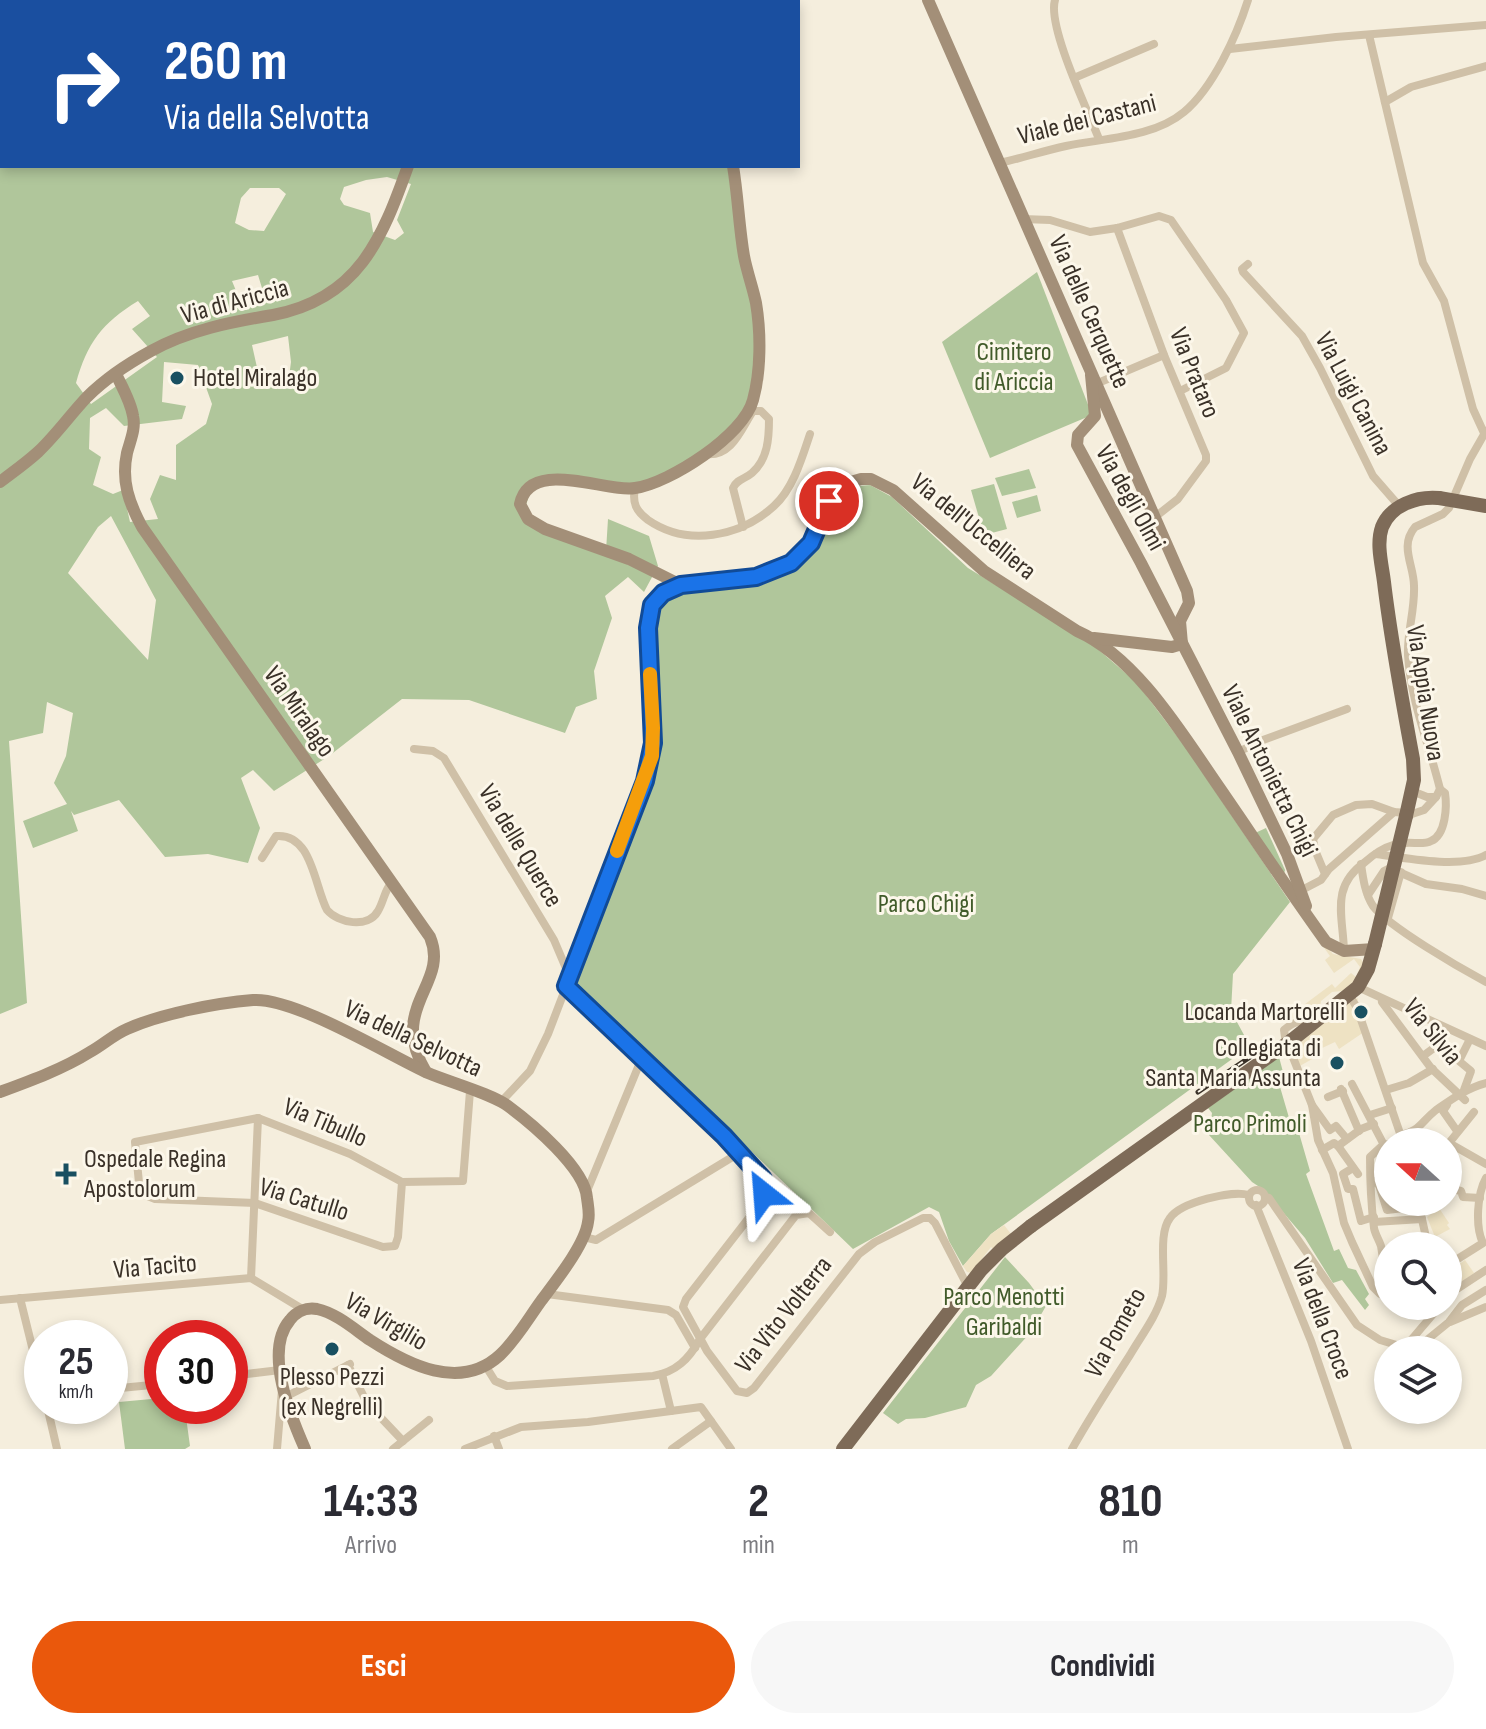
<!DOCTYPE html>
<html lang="it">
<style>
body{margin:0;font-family:"Sofia Sans Condensed",sans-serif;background:#f7f7f7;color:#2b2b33;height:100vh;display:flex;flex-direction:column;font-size:30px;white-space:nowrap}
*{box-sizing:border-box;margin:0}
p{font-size:26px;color:#7c7c81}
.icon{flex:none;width:44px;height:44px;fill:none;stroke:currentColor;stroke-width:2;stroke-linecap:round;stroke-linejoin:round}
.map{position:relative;height:1449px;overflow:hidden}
.drawer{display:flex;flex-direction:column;background:#fff;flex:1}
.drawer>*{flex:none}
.banner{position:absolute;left:0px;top:0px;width:800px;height:168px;box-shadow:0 4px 12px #0003;background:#1a4fa0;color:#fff;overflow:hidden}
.needle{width:52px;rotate:291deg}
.buttons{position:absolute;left:1374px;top:1128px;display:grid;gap:16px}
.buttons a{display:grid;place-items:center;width:88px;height:88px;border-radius:50%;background:#fff;box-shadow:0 4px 12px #0003;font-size:40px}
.speed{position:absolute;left:24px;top:1320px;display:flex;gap:16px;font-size:40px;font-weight:700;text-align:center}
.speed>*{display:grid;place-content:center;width:104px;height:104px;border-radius:50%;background:#fff;box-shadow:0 4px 12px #0003;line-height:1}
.speed small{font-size:20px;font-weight:400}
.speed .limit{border:12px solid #d22;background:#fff;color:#111}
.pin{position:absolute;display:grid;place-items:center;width:68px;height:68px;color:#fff;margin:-34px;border:4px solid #fff;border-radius:50%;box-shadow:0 2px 8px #0007}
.me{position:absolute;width:88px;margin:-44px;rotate:332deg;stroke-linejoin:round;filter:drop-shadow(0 0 6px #0008)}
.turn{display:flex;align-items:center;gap:28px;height:168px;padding:0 32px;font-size:36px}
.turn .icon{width:104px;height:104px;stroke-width:2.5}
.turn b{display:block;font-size:56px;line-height:68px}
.eta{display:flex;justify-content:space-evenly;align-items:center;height:136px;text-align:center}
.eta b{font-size:48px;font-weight:700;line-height:56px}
.primary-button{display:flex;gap:16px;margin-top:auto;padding:16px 32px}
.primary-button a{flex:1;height:92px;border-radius:48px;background:#ea580c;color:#fff;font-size:32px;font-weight:700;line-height:92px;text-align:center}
.primary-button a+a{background:#f7f7f7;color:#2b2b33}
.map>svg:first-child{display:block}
.green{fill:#b0c69b;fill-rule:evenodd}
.plaza{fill:#eee2c3}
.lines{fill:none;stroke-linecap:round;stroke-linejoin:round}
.street{stroke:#cfc0a7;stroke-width:8}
.secondary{stroke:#a38f78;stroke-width:12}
.primary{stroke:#7e6b58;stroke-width:14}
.rail-casing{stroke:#3a3128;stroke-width:5}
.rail{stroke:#fcf7ea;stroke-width:2;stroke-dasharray:6;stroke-linecap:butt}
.primary-bridge{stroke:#7e6b58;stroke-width:14}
.route-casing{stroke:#114b97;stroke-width:20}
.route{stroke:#1a73e8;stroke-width:14}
.slow{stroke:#f59e0b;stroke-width:14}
.poi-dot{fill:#195061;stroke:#fcf7ea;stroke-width:3}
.labels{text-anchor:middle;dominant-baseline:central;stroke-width:6;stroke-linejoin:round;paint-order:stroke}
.street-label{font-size:26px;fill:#3a3128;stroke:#fcf7ea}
.park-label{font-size:26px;fill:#415b2a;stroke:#fcf7ea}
.poi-label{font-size:26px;fill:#3a3128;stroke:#fcf7ea;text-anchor:start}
</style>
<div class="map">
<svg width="1486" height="1449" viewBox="0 0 1486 1449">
<rect width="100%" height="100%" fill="#f5eedd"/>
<g class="green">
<path d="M0,0l320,2h-318v164h731l23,138 -1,88 -29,47 -84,47 -66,-5 -44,6 -9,27 83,37 2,-32 41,17 9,30 -14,26 -16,-15 -23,19 7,22 -18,53 3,28 -21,8 -11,26 -96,-33 -67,-1 -73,57 -55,35 -21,-21 -12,8 19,50 -12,35 -40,-9 -43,3 -46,-57 -45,15 -3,-4 7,20 -45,17 -10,-27 44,-17 -13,-21 12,-27 7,-43 -26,-11 -4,31 -34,8 18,262 -27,11zM387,177l24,7 -14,36 7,13 -9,7 -22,-8 -3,-19 -26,-8 -4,-6 4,-12 22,-7zM250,188h29l7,6 -22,37 -15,-1 -14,-7 6,-25zM258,275l8,26 -25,2 -9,-22zM138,301l12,15 -18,13 25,28 -66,47 -15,-21c11,-40 26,-60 62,-82zM288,336l3,26 -2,15 -29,4 -8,-36zM164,362l34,3 14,39 -6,20 -30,21v35l-16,-5 -10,24 8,20 -28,3 -7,-32 -10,4 -20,-9 8,-28 -12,-8 1,-31 16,-10 18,18 58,-7 4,-13 -24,-4zM111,516l45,84 -8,60 -80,-87 30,-46z"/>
<polygon points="323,0 683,0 683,2 321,2"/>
<polygon points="1037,272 1092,415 990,458 942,342"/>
<polygon points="1029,469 1036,488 1002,496 995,478"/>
<polygon points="994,484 1007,529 984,535 971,490"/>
<polygon points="870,485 892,497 968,568 1093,645 1136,682 1186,748 1290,902 1233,974 1231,1011 1250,1046 991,1234 963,1266 949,1241 939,1212 929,1207 853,1249 576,983 662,747 655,610 664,599 681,589 736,587 779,575 806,561 830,507 847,487"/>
<polygon points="1037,495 1041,511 1017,518 1012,502"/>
<polygon points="1266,828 1285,870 1284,874 1255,833"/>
<polygon points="1279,1057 1283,1072 1278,1080 1292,1128 1297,1126 1310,1171 1306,1174 1334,1251 1339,1249 1348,1268 1356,1270 1369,1294 1365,1299 1369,1305 1365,1310 1342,1280 1333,1283 1305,1238 1264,1190 1252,1182 1209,1135 1212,1113 1208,1108"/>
<polygon points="1005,1257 1029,1283 1046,1306 1031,1332 991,1376 976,1385 966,1407 925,1418 906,1419 898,1424 883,1413"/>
<polygon points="162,1398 162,1406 191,1406 192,1416 186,1417 190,1446 185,1449 125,1449 119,1402"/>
</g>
<g class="plaza">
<polygon points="1324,944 1333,954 1361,959 1364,964 1357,979 1342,991 1332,992 1321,1001 1320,1008 1313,1015 1293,1018 1281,1022 1332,984 1335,988 1351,973 1356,977 1360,967 1354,959 1334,973 1325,960 1330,956 1322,945"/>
<polygon points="1358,998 1357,1004 1367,1030 1339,1049 1335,1042 1320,1049 1321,1054 1298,1067 1291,1047 1342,1007"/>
<polygon points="1439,1208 1449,1223 1447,1225 1450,1229 1435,1237 1427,1217"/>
<polygon points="1004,1225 1011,1234 993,1249 991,1247 971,1273 967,1272 963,1266 991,1234"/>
<polygon points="1465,1260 1474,1273 1448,1292 1448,1272"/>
</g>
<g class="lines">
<g class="street">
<path d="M1055,0c-8,26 33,111 44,139"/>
<polyline points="1369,35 1423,263 1444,301 1473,409 1484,433"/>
<polyline points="1230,49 1336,37 1486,25"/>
<polyline points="1074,78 1154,44"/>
<polyline points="1385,102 1411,87 1486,66"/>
<path d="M1000,163c22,-5 43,-12 66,-17 37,-8 87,-8 118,-34 29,-24 53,-77 64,-112"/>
<polyline points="1023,219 1050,220 1090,232 1117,228 1159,216 1171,220 1226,300 1244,333 1226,368 1180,391"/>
<polyline points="1117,228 1164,355 1206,455 1206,461 1178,499 1155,517"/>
<polyline points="1248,264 1242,269 1243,272 1302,336 1320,368 1373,476 1400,507"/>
<polyline points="1098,383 1164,355"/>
<path d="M706,454c26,3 35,-25 47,-43h8l8,8c0,19 -1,40 -17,54 -7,6 -15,6 -19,15l10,39"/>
<path d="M635,488c-3,15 1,23 13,32 39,27 92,17 126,-14 19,-17 28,-48 36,-72"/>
<polyline points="414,749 433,751 444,758 554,940 568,973"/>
<polyline points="1238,752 1263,740 1347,709"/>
<path d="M1436,797l4,-8c-11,-45 -29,-87 -32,-134 -1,-23 7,-45 6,-69 0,-21 -15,-40 1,-59l28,-13 6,-6 21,-49 16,-28"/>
<polyline points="1406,816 1424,810 1436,797 1427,797 1412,791"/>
<path d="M1405,843c8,-1 19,2 26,-2 15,-6 16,-35 14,-48l-5,-4"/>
<path d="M1376,854c28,4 86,15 110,1"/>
<path d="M262,858l14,-22c36,-3 38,49 51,74 11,13 41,19 51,1 6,-10 6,-20 14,-29"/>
<path d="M1361,864c2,14 4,30 12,42 16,21 87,62 113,76"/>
<polyline points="1325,874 1315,850 1313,839 1333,815 1356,805 1372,804 1394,812 1407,813"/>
<polyline points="1300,891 1321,880 1329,869 1394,812"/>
<polyline points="1368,895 1384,871 1390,868 1426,884 1462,889 1486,896"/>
<polyline points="1388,918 1401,872"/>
<path d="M1344,951c-1,-36 -14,-64 21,-89 8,-7 17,-14 28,-17"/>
<polyline points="566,986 724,1136 765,1184 764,1194 755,1210 686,1299 683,1307 707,1351 737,1391 747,1393 754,1388 859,1254 875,1242 923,1218 930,1218 935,1223 968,1287"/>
<polyline points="1358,987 1486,1046"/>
<polyline points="1350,996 1357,1008 1403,1142"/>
<polyline points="1382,1002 1431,1068 1465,1100"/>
<path d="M1285,1037l-1,-7c9,-8 16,-10 28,-8"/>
<polyline points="1290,1050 1312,1105 1318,1140 1333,1173 1344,1223 1352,1242 1373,1287 1380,1294 1388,1297"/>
<polyline points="1423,1056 1438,1045 1430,1037"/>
<polyline points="1352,1084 1384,1145"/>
<polyline points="1341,1089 1359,1131"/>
<polyline points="1386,1090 1409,1083 1433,1069"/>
<polyline points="1464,1090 1471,1071 1459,1061 1470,1039"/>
<polyline points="1328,1097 1343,1091"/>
<polyline points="501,1102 530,1071 548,1034 645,781 653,743 649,619 658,598 680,585"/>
<polyline points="1312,1105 1330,1130 1336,1126 1347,1139"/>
<polyline points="1447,1105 1443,1111 1457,1131"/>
<polyline points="1474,1112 1449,1143 1486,1164"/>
<polyline points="1370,1115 1392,1108"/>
<polygon points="258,1118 350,1154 402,1182 398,1237 395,1246 383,1247 255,1203 155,1199 140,1193 135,1142"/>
<path d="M1401,1135c19,-4 20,-13 35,-25 16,-11 31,-22 50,-27"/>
<path d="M1388,1144l-6,2 -12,11c0,24 1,47 4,71 1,6 5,12 7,18 2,11 2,19 7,31"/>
<polyline points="1338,1146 1358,1174"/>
<polyline points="1322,1150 1334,1143 1338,1146 1361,1129 1374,1124"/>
<polyline points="1353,1168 1343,1174 1348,1189 1353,1189 1361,1221 1374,1217"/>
<polyline points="1372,1180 1379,1185 1387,1210 1420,1206"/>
<polyline points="402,1182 463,1181 470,1091"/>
<polyline points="1448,1188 1461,1191 1463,1197 1480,1198"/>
<circle cx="1257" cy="1198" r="8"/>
<polyline points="587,1191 641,1060"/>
<polyline points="1265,1197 1269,1198 1357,1325 1380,1340 1400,1346 1422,1344 1449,1322 1462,1305 1486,1290"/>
<polyline points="1256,1205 1311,1341 1348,1449"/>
<polyline points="1421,1215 1428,1246"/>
<polyline points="1374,1222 1422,1219"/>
<polyline points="584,1237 596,1240 739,1153"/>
<path d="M1448,1265l35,-22c-8,-16 -6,-49 3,-65"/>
<polyline points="251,1278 258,1118"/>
<polyline points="547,1294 668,1310 676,1315 695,1348"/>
<polyline points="1448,1295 1486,1270"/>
<polyline points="20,1298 42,1387"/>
<polyline points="0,1300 251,1278 304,1310"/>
<polyline points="1450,1322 1486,1307"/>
<polyline points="1406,1346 1440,1306"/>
<polyline points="348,1365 367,1403 403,1441"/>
<path d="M485,1365l10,16 12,5 146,-10c23,-4 36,-17 47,-37l96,-124 13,-2 21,19"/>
<polyline points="662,1374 671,1411"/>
<polyline points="230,1376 280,1370"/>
<polyline points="110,1389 162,1384"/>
<polyline points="287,1396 350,1364"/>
<polyline points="47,1406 57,1449"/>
<polyline points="494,1436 499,1449"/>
<polyline points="277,1449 282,1390"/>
<polyline points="393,1449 429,1420"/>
<polyline points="465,1449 521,1427 588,1422 701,1407 731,1449"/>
<polyline points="672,1449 711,1421"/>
<path d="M1072,1449c18,-32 38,-63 58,-94 11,-19 26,-38 32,-59 5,-22 -5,-61 8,-78 11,-16 62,-28 79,-23"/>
</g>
<g class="secondary">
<polyline points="689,0 690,2"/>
<polyline points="928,0 1187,591 1189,603 1180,621 1182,644"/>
<polyline points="467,2 467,0"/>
<path d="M733,166c5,30 6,61 11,90 3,16 9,32 12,47 5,30 5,68 -3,97 -9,35 -83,83 -118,88 -29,5 -105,-31 -115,16l8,15 17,10 84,30 52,26 12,-1 63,-7 35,-14 20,-20 18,-42 15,-17 17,-5h10l22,11 91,81 93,60c61,27 107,106 144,159 35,51 69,102 105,152l18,9 30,-2"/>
<path d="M116,374c6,13 15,28 17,42 3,13 -3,25 -6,37 -6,28 2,50 15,74l288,410c20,48 -43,69 -4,135"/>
<polyline points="1091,375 1095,416 1078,435 1077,445 1141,563 1238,752 1287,854 1306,906"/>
<path d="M0,482c13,-10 26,-19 38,-30 18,-17 32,-37 49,-55 18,-18 42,-34 64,-46 38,-21 80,-29 122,-36 85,-16 109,-76 135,-149"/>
<polyline points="1094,638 1172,647 1182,644"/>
<path d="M0,1092c30,-11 63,-23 90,-40 13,-7 23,-17 37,-23 33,-15 89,-26 126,-29 41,-3 134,54 175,73 21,9 64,21 80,33 23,17 77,62 79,92 1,8 3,16 1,24 -3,23 -33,60 -47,79 -13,18 -25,39 -41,54 -40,37 -93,9 -130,-15 -16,-11 -34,-27 -53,-31 -11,-2 -21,3 -27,11 -27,31 1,97 15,129"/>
</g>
<g class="primary">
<path d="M1406,816l8,-36 -1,-21c-11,-59 -22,-118 -29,-177 -2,-17 -8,-38 -2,-55 9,-22 35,-31 57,-29"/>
<polyline points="1292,1040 1358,987 1368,969 1375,944"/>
<polyline points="843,1449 981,1270 1002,1249 1031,1226"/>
</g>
<g class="rail-casing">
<polyline id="rail" points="1198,1092 1271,1043"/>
</g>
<use href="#rail" class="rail"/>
<g class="primary-bridge">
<polyline points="1439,498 1486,506"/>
<polyline points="1375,944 1406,816"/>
<polyline points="1031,1226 1292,1040"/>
</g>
</g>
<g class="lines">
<g class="route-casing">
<polyline id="route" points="764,1194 763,1179 724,1136 566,986 645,781 653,743 648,628 652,605 663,593 681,585 756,577 791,563 811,543 829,501"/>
</g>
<use href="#route" class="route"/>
<polyline class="slow" points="617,851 652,756 653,728 650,674"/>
</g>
<g class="poi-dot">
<circle cx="177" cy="378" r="8"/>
<circle cx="1361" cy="1012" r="8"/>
<circle cx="1337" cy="1063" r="8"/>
<path d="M62 1162h8v8h8v8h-8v8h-8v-8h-8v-8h8z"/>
<circle cx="332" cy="1349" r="8"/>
</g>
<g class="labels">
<g class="street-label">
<text transform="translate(1087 120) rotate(-14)">Viale dei Castani</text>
<text transform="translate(235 302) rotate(-15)">Via di Ariccia</text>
<text transform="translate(1089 312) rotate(66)">Via delle Cerquette</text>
<text transform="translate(1194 373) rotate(68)">Via Prataro</text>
<text transform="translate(1353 394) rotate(62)">Via Luigi Canina</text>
<text transform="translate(1130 498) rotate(61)">Via degli Olmi</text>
<text transform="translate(973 527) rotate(39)">Via dell'Uccelliera</text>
<text transform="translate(1425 693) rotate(81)">Via Appia Nuova</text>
<text transform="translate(299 712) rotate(55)">Via Miralago</text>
<text transform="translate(1269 771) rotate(64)">Viale Antonietta Chigi</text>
<text transform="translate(520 846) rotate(59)">Via delle Querce</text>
<text transform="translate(1432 1032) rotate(51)">Via Silvia</text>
<text transform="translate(413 1039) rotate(25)">Via della Selvotta</text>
<text transform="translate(325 1123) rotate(23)">Via Tibullo</text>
<text transform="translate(304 1200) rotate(17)">Via Catullo</text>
<text transform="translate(155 1267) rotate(-5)">Via Tacito</text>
<text transform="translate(784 1315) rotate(-52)">Via Vito Volterra</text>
<text transform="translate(1322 1319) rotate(69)">Via della Croce</text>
<text transform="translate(386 1322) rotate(30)">Via Virgilio</text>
<text transform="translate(1116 1333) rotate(-61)">Via Pometo</text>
</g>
<g class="park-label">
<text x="1014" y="352">Cimitero<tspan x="1014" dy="30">di Ariccia</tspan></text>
<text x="926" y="904">Parco Chigi</text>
<text x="1250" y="1124">Parco Primoli</text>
<text x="1004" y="1297">Parco Menotti<tspan x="1004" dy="30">Garibaldi</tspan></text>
</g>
<g class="poi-label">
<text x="193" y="378">Hotel Miralago</text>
<text x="1345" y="1012" text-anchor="end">Locanda Martorelli</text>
<text x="1321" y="1048" text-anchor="end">Collegiata di<tspan x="1321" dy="30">Santa Maria Assunta</tspan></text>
<text x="84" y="1159">Ospedale Regina<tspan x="84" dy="30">Apostolorum</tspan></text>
<text x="332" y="1377" text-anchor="middle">Plesso Pezzi<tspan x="332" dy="30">(ex Negrelli)</tspan></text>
</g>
</g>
</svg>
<div class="buttons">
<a><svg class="needle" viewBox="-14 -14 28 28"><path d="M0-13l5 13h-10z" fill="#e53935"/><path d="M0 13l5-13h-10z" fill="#7c7c81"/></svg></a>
<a><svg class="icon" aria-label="search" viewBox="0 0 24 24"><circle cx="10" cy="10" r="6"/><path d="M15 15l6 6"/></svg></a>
<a><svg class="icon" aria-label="layers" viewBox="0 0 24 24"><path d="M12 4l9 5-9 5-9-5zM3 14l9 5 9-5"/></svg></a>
</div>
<div class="speed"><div>25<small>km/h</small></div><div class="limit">30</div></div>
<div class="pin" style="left:829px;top:501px;background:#d93025"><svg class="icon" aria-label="arrive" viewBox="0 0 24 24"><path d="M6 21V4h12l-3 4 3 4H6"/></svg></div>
<svg class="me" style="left:764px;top:1194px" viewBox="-20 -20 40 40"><path d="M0-17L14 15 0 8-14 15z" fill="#1a73e8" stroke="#fff" stroke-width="4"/></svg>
<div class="banner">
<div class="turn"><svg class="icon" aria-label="right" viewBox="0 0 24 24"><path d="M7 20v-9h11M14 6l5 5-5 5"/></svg><div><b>260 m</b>Via della Selvotta</div></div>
</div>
</div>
<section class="drawer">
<div class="eta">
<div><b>14:33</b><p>Arrivo</p></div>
<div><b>2</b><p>min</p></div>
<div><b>810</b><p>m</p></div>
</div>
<div class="primary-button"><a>Esci</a><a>Condividi</a></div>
</section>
